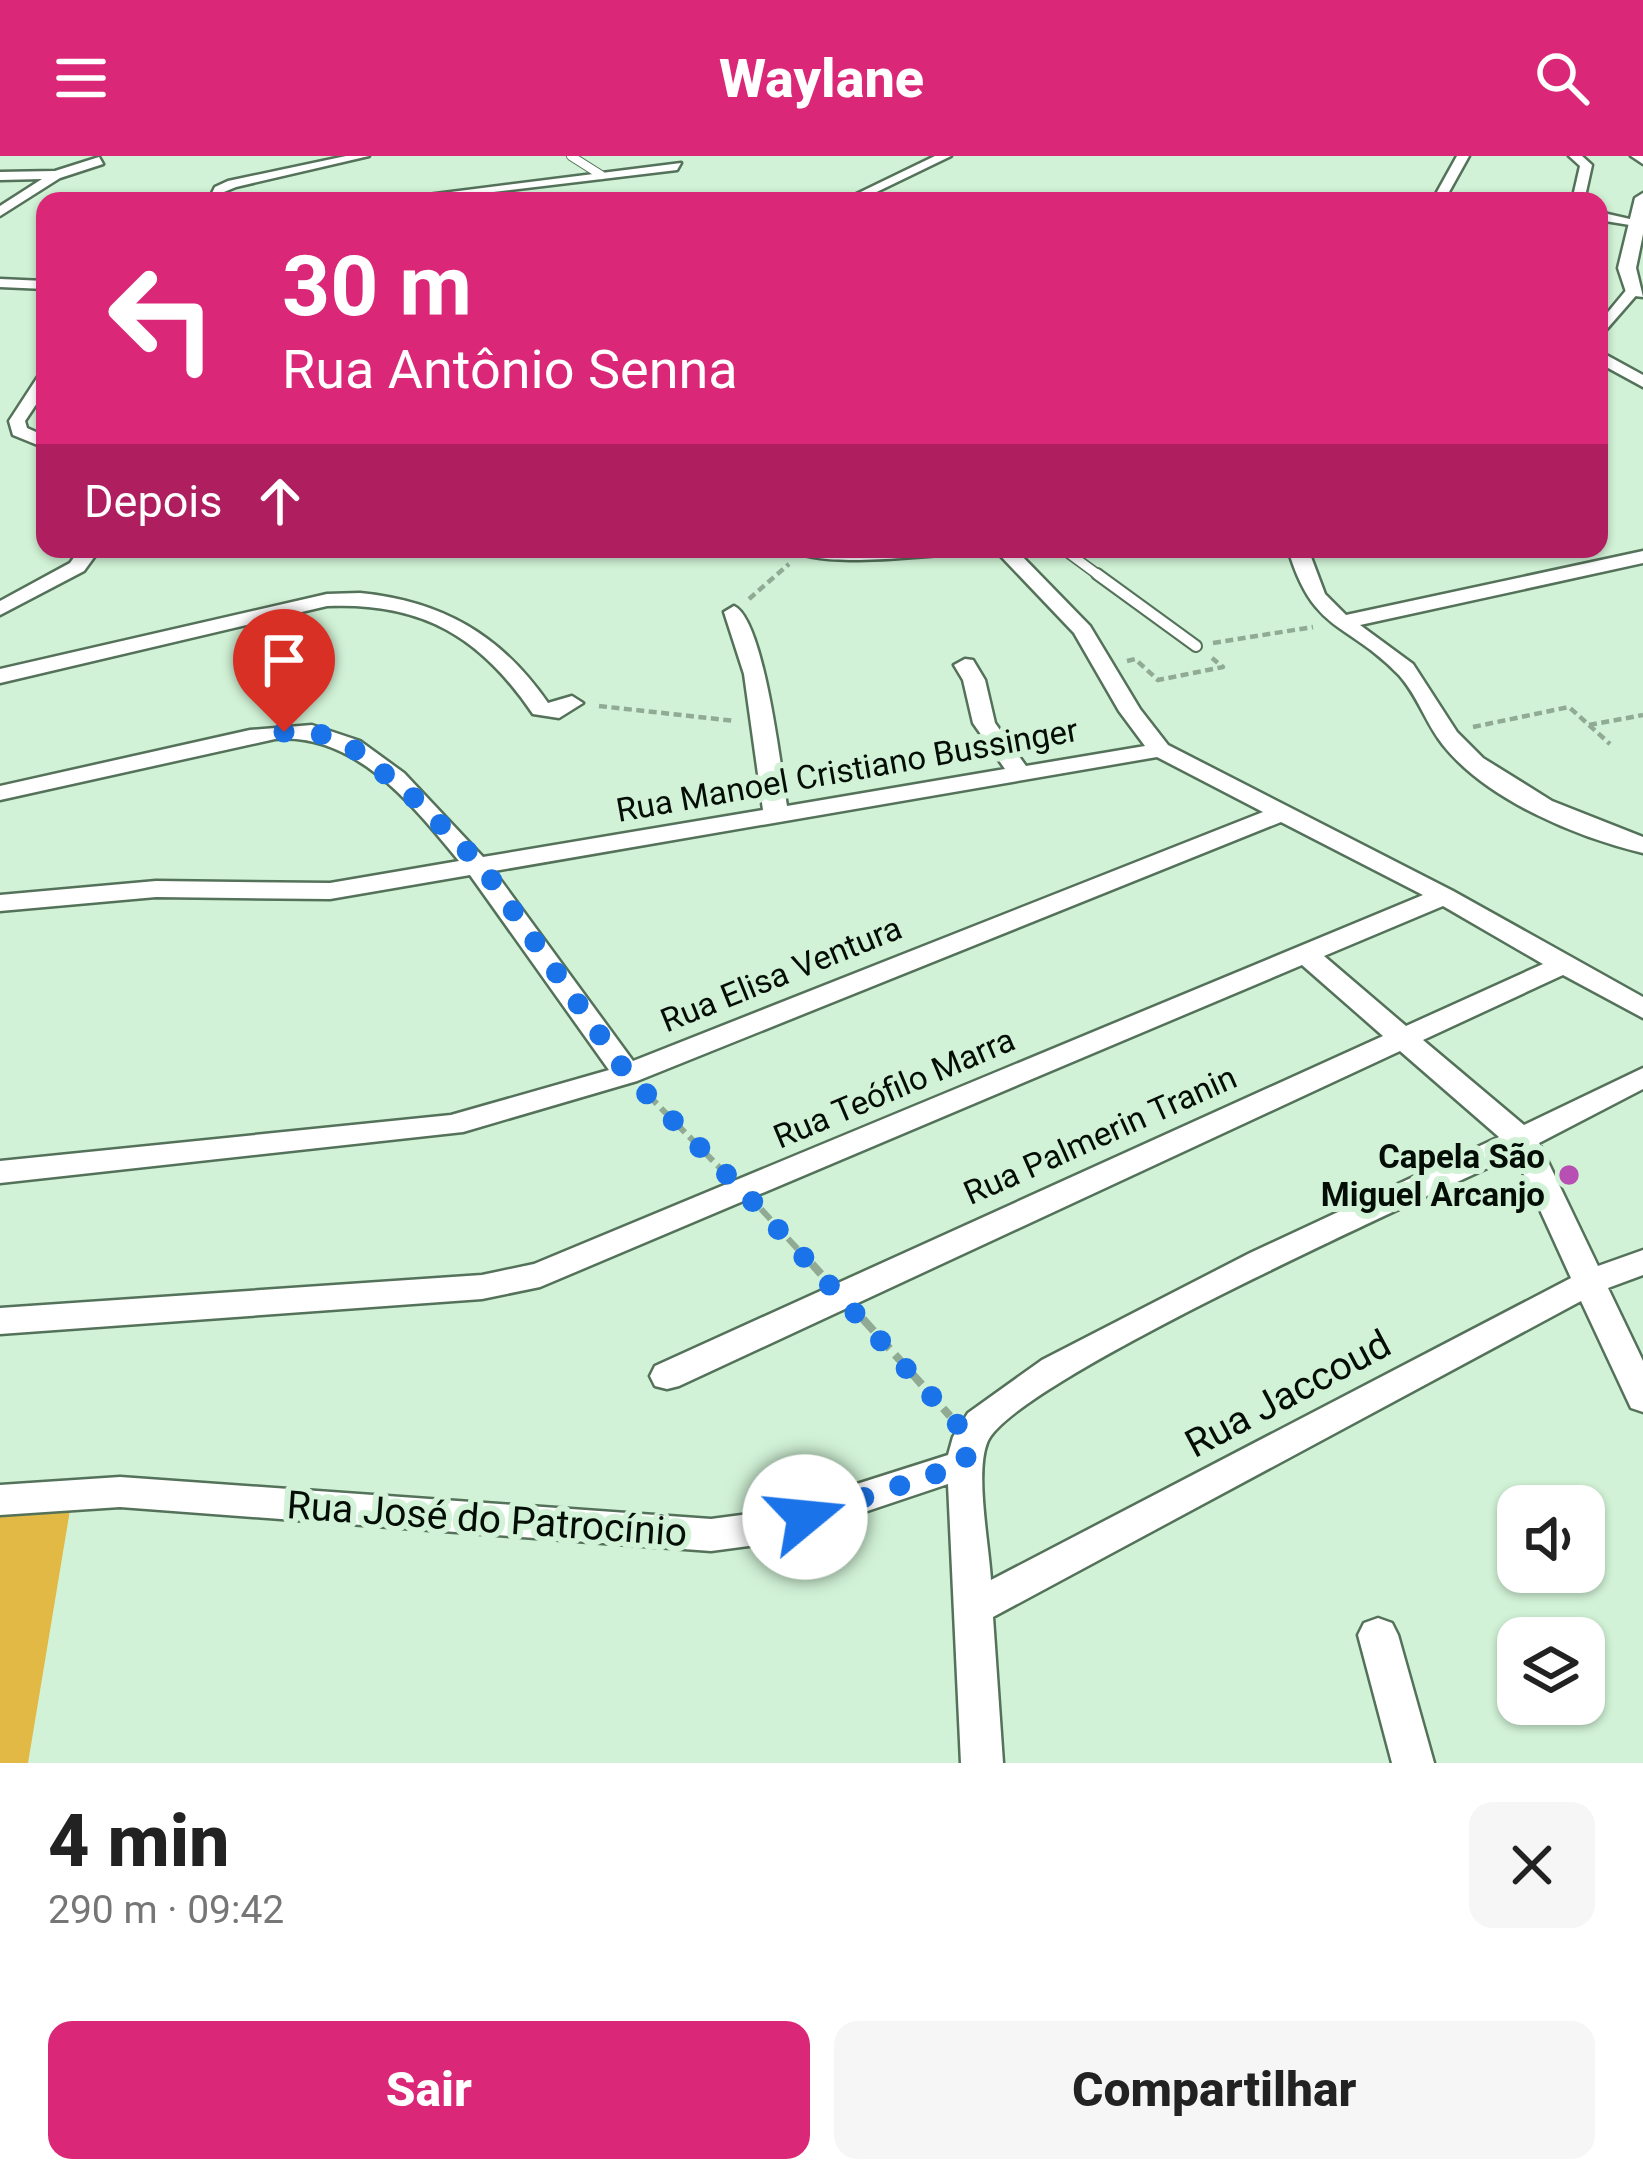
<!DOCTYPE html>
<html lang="pt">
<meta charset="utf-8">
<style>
body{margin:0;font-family:Roboto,sans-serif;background:#f6f6f6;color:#222;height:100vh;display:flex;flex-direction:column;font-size:45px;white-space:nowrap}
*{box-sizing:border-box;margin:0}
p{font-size:39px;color:#767676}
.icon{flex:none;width:66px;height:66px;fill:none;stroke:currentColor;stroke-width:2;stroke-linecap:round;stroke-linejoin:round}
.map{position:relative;height:1607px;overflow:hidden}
.details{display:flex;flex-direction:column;background:#fff;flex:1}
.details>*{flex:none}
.guide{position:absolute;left:36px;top:36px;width:1572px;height:366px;border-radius:24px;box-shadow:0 3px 9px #0004;background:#db2777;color:#fff;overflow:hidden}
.tools{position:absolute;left:1497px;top:1329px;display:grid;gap:24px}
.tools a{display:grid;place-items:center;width:108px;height:108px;border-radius:24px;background:#fff;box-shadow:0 3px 9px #0004;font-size:60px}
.pin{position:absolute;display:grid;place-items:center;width:102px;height:102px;color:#fff;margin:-123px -51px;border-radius:50% 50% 50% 0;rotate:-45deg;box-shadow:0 0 12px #0007}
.pin .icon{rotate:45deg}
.me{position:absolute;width:132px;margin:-66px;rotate:73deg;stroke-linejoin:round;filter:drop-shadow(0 0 9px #0008)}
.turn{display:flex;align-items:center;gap:42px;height:252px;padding:0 48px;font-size:54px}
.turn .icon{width:156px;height:156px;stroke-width:2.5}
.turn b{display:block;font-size:84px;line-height:102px}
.then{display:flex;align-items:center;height:114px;padding:0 48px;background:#0003;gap:24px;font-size:45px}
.round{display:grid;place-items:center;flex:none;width:126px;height:126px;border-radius:24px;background:#f6f6f6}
.overview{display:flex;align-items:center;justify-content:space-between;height:204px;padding:0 48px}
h1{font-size:72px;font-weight:800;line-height:90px}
.primary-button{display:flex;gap:24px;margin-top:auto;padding:24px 48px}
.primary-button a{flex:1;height:138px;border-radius:24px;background:#db2777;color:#fff;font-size:48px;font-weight:800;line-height:138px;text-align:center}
.primary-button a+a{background:#f6f6f6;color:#222}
header{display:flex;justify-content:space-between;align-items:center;height:156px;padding:0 48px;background:#db2777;color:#fff;font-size:54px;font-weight:800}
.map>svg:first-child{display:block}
.green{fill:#e1b944}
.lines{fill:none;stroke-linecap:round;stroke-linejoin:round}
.service-far2-casing{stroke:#547159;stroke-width:10}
.service-far1-casing{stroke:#547159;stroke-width:12}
.service-casing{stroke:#547159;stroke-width:14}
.minor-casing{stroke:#547159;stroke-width:5}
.tertiary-casing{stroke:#547159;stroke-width:5}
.path-far2{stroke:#90aa94;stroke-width:4.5;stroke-dasharray:8 4.5;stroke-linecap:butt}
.path-far1{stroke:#90aa94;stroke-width:6;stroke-dasharray:14 6;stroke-linecap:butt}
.path{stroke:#90aa94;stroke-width:8;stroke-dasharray:16 8;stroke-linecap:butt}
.service-far2{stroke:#fff;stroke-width:8}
.service-far1{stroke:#fff;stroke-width:9}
.service{stroke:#fff;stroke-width:10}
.minor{fill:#fff;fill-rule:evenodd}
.tertiary{fill:#fff;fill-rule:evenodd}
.route{stroke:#1a73e8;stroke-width:21;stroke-dasharray:0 37.8}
.poi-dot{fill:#b850b3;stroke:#d1f2d6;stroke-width:4.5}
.labels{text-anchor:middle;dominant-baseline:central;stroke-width:12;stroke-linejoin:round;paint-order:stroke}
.street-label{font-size:33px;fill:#040e06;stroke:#d1f2d6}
.poi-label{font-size:33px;font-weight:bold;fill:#040e06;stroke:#d1f2d6;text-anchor:end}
.near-street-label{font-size:39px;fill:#040e06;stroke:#d1f2d6}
</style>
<header><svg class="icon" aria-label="menu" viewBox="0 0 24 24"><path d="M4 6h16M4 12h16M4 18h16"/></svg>Waylane<svg class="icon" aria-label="search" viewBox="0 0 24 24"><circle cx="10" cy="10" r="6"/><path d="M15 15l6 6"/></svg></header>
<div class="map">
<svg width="1643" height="1607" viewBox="0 0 1643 1607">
<rect width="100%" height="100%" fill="#d1f2d6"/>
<polygon class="green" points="72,1342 28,1607 0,1607 0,1350"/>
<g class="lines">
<g class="service-far2-casing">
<polyline id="service-far2" points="571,0 601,19"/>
</g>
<g class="service-far1-casing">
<polyline id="service-far1" points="1063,393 1101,421"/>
</g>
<g class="service-casing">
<polyline id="service" points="1097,418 1196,490"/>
</g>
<g class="minor-casing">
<g id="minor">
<polygon points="346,0 369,0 236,31 224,36 220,45 208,45 215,31 228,25"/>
<polygon points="935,0 951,0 858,45 842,45"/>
<polygon points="1457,0 1469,0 1444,45 1432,45"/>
<polygon points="1569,0 1582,0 1592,9 1584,45 1572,45 1580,10"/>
<polygon points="99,1 103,8 60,22 0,60 0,50 42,23 0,24 0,16 55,15"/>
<polygon points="681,7 677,14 418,45 380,45"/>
<polygon points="1599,56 1643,66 1636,70 1599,64"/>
<polygon points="0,123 45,125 45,133 0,131"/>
<polygon points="1628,132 1640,135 1599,182 1599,167"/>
<polygon points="1599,195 1643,219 1643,231 1599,207"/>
<polygon points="45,217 45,235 25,265 27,272 45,280 45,292 13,279 9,265 39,219"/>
<polygon points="80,393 100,393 84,415 0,459 0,445 70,407"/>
<path d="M790,393h162l-10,6c-35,2 -124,13 -152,-6z"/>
<path d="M994,393h21l75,77 50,83 28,36 285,146 190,106v21l-80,-43 -140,65 101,85 119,-57v21l-104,54 59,123 45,-16v25l-35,13 35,73v51l-12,-4 -50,-107 -588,316 10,146h-42l-13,-279 -176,59 -61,8 -591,-44 -120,8v-30l120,-8 591,42 61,-8 176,-56 5,-18 15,-24 74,-53 208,-107 249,-116 -99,-86 -721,335 -12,3 -12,-3 -5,-10 5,-10 728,-330 -81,-71 -762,322 -58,12 -482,35v-26l482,-33 52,-11 889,-369 -142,-73 -644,259 -174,51 -463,51v-22l451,-46 158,-45 -139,-195 -140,24 -174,-2 -156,14v-16l156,-14 174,2 129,-22c-46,-56 -104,-129 -184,-122l-275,61v-14l250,-56 62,-5 48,16 44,32 79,84 280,-47 -19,-136 -20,-62 10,-6c30,13 47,164 53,200l218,-37 -32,-46 -10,-43 -9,-15 11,-6 8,1 12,20 10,43 31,43 119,-20 -26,-35 -45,-78zM1157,601l106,55 -630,249 -139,-190zM1443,750l100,58 -137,62 -82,-70zM1515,999l56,123 -580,302c-2,-35 -16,-106 -4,-137 23,-61 447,-249 528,-288z"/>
<path d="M1288,393h20l17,45 21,21 297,-64v12l-283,62 53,39 44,68 26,26 69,43 91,36v16c-67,-16 -156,-53 -200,-108 -17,-21 -25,-49 -44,-70 -52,-54 -86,-41 -111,-126z"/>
<path d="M360,437c82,8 141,42 188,110l24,-7 11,7 -24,15 -26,-4c-53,-78 -111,-112 -206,-108l-327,77v-14l327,-75z"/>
<polygon points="1378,1462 1392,1467 1398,1479 1434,1607 1392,1607 1358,1479 1364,1467"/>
</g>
</g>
<g class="tertiary-casing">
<g id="tertiary">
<polygon points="1631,0 1643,0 1643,8"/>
<polygon points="1643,37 1643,78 1636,112 1643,141 1627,139 1618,112 1635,42"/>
</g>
</g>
<g class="path-far2">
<polyline points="749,443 789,408"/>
<polyline points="1213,487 1313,471"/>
<polyline points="1127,505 1135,503 1158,524 1223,511 1212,502"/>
<polyline points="599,550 735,565"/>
<polyline points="1589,569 1643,559"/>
<polyline points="1473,571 1569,551 1610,588"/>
</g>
<g class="path-far1">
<polyline points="647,938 722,1014"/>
<polyline points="761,1053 814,1111"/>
</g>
<g class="path">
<polyline points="812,1108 821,1118"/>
<polyline points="863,1163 950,1260"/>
</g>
<use href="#service-far2" class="service-far2"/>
<use href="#service-far1" class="service-far1"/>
<use href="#service" class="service"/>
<use href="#minor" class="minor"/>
<use href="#tertiary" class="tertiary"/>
</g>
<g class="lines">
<polyline class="route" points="284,576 310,575 345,586 412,640 482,710 627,918 743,1035 969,1281 965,1308 805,1361"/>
</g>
<circle class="poi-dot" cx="1569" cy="1019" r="12"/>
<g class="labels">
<g class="street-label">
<text transform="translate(847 614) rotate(-10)">Rua Manoel Cristiano Bussinger</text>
<text transform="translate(781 818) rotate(-22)">Rua Elisa Ventura</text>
<text transform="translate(894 932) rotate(-23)">Rua Teófilo Marra</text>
<text transform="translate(1100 979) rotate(-24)">Rua Palmerin Tranin</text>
</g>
<g class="poi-label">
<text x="1545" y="1000">Capela São<tspan x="1545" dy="38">Miguel Arcanjo</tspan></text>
</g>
<g class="near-street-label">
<text transform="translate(1288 1238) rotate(-28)">Rua Jaccoud</text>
<text transform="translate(487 1363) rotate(4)">Rua José do Patrocínio</text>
</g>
</g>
</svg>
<div class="tools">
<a><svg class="icon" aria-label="sound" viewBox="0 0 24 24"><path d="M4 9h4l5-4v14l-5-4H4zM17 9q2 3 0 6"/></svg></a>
<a><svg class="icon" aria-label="layers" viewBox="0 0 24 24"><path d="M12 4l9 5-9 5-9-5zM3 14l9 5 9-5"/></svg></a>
</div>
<div class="pin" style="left:284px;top:576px;background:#d93025"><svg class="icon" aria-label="arrive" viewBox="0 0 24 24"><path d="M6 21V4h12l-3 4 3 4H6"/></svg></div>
<svg class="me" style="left:805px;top:1361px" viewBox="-20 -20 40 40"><circle r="19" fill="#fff"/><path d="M0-13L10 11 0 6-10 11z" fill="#1a73e8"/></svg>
<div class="guide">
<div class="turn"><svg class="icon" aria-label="left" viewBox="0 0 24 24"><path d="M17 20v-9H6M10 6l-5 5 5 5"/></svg><div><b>30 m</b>Rua Antônio Senna</div></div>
<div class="then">Depois<svg class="icon" aria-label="ahead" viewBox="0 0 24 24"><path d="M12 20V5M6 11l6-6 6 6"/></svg></div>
</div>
</div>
<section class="details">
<div class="overview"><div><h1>4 min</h1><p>290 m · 09:42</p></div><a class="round"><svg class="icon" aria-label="close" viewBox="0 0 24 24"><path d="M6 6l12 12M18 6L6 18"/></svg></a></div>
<div class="primary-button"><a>Sair</a><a>Compartilhar</a></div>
</section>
